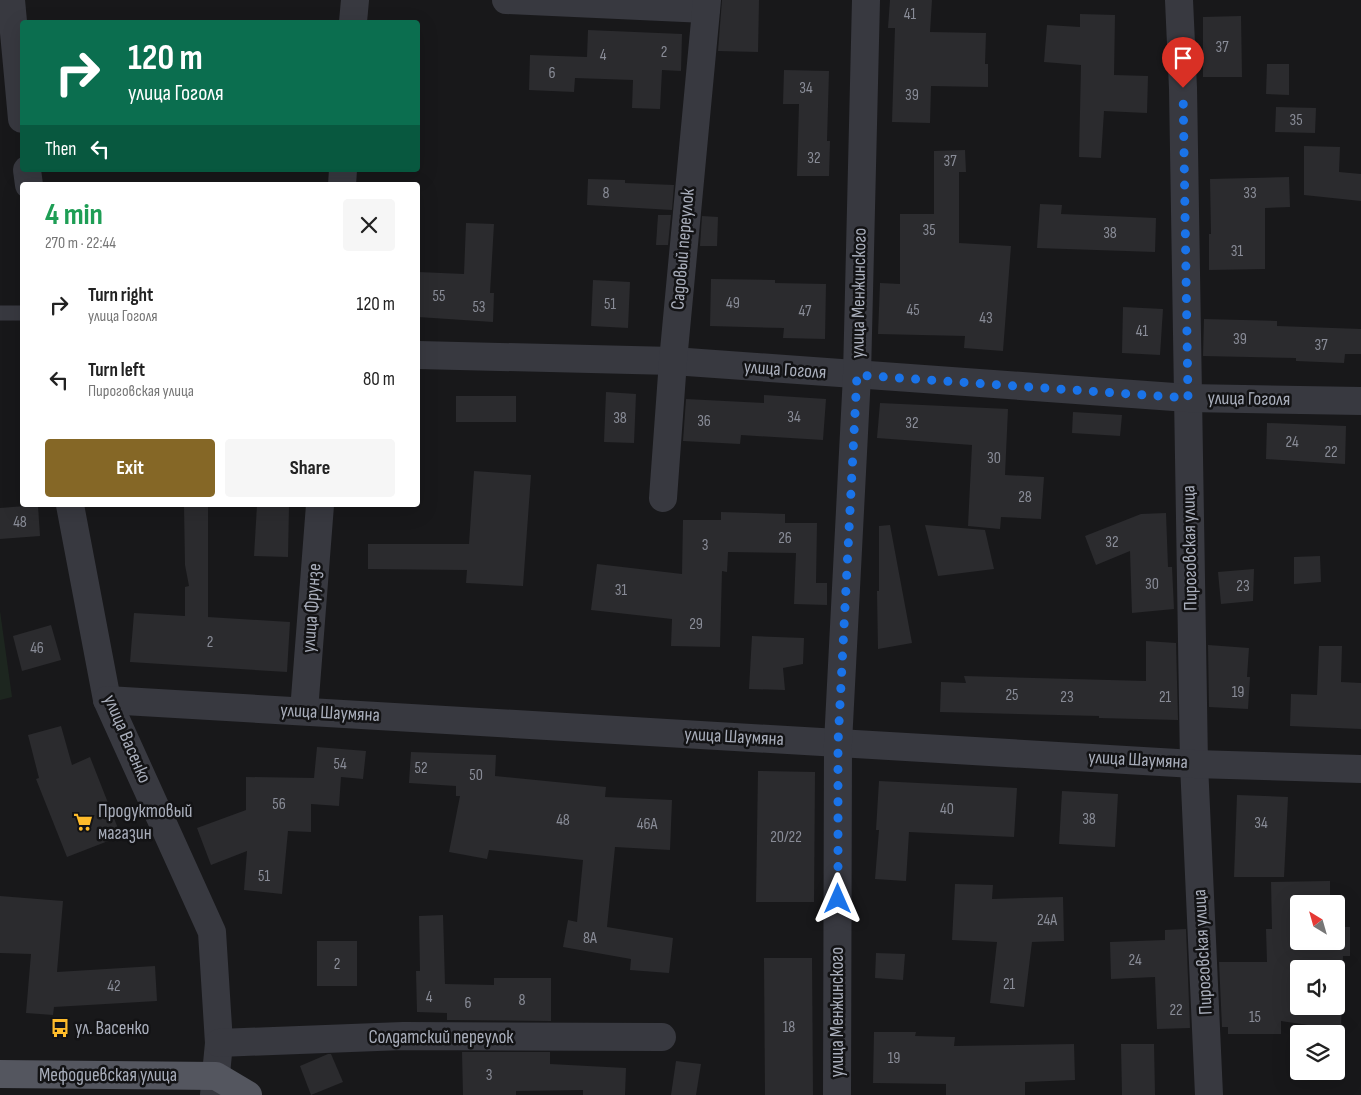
<!DOCTYPE html>
<meta charset="utf-8">
<style>
body{margin:0;font-family:"Sofia Sans Condensed",sans-serif;background:#f6f6f6;color:#222;height:100vh;display:flex;flex-direction:column;font-size:19px;white-space:nowrap}
*{box-sizing:border-box;margin:0}
p{font-size:16px;color:#767676}
.icon{flex:none;width:28px;height:28px;fill:none;stroke:currentColor;stroke-width:2;stroke-linecap:round;stroke-linejoin:round}
.map{position:relative;flex:1;overflow:hidden}
.drawer{position:absolute;left:20px;top:182px;width:400px;height:325px;display:flex;flex-direction:column;background:#fff;border-radius:5px;box-shadow:0 5px 20px #0002}
.drawer>*{flex:none}
.banner{position:absolute;left:20px;top:20px;width:400px;height:152px;border-radius:5px;box-shadow:0 5px 20px #0002;background:#0b6e4f;color:#fff;overflow:hidden}
.needle{width:32px;rotate:323deg}
.fabs{position:absolute;left:1290px;top:895px;display:grid;gap:10px}
.fabs a{display:grid;place-items:center;width:55px;height:55px;border-radius:5px;background:#fff;box-shadow:0 5px 20px #0002;font-size:25px}
.pin{position:absolute;display:grid;place-items:center;width:42px;height:42px;color:#fff;margin:-51px -21px;border-radius:50% 50% 50% 0;rotate:-45deg;box-shadow:0 0 5px #0007}
.pin .icon{rotate:45deg}
.me{position:absolute;width:55px;margin:-28px;rotate:0deg;stroke-linejoin:round;filter:drop-shadow(0 0 4px #0008)}
.turn{display:flex;align-items:center;gap:18px;height:105px;padding:0 25px;font-size:22px}
.turn .icon{width:65px;height:65px;stroke-width:2.5}
.turn b{display:block;font-size:35px;line-height:42px}
.then{display:flex;align-items:center;height:48px;padding:0 25px;background:#0003;gap:10px;font-size:19px}
.round{display:grid;place-items:center;flex:none;width:52px;height:52px;border-radius:5px;background:#f6f6f6}
.headline{display:flex;align-items:center;justify-content:space-between;height:85px;padding:0 25px}
h1{font-size:30px;font-weight:700;line-height:38px;color:#1e9e55}
.button{display:flex;gap:10px;margin-top:auto;padding:10px 25px}
.button a{flex:1;height:58px;border-radius:5px;background:#856726;color:#fff;font-size:20px;font-weight:700;line-height:58px;text-align:center}
.button a+a{background:#f6f6f6;color:#222}
ul{padding:0;list-style:none}
li{display:flex;align-items:center;gap:15px;height:75px;padding:0 25px}
li div{flex:1}
li b{display:block;font-size:19px}
li em{font-style:normal}
.map>svg:first-child{display:block}
.green{fill:#1d261f}
.building{fill:#2b2b2e;fill-rule:evenodd}
.lines{fill:none;stroke-linecap:round;stroke-linejoin:round}
.service{stroke:#383940;stroke-width:15}
.minor{stroke:#383940;stroke-width:28}
.primary{stroke:#54565f;stroke-width:28}
.route{stroke:#1a73e8;stroke-width:9;stroke-dasharray:0 16.2}
.labels{text-anchor:middle;dominant-baseline:central;stroke-width:5;stroke-linejoin:round;paint-order:stroke}
.number-label{font-size:16px;fill:#898c97}
.street-label{font-size:19px;fill:#a9aebb;stroke:#131315}
.poi-label{font-size:19px;fill:#a9aebb;stroke:#131315;text-anchor:start}
</style>
<div class="map">
<svg width="1361" height="1095" viewBox="0 0 1361 1095">
<rect width="100%" height="100%" fill="#18181a"/>
<polygon class="green" points="0,611 12,697 0,700"/>
<g class="building">
<polygon points="722,0 759,0 758,52 718,51"/>
<polygon points="890,0 932,0 930,32 986,33 985,64 988,64 988,87 931,86 930,123 892,122 895,28 888,28"/>
<polygon points="1080,14 1115,15 1114,75 1148,76 1147,113 1104,111 1101,158 1079,157 1081,65 1044,62 1047,25 1080,27"/>
<polygon points="1241,16 1242,77 1203,77 1203,17"/>
<polygon points="588,30 682,34 681,71 662,70 660,109 632,108 633,80 575,78 574,92 529,90 530,55 587,57"/>
<polygon points="1267,64 1289,64 1289,95 1266,94"/>
<polygon points="784,70 829,71 827,141 830,141 829,176 797,176 799,104 783,104"/>
<polygon points="1276,107 1316,108 1315,133 1275,132"/>
<polygon points="1304,146 1340,147 1339,172 1361,174 1361,201 1304,195"/>
<polygon points="965,150 966,172 959,172 959,243 1011,246 1003,351 964,348 965,336 878,334 880,283 900,284 900,214 934,214 934,151"/>
<polygon points="1289,177 1290,207 1265,208 1265,269 1209,270 1209,234 1211,234 1210,179"/>
<polygon points="588,179 625,180 625,183 674,185 672,210 587,205"/>
<polygon points="1040,204 1062,205 1061,214 1156,218 1155,252 1037,248"/>
<polygon points="658,215 671,215 668,245 656,245"/>
<polygon points="702,216 718,217 717,246 700,246"/>
<polygon points="466,223 494,224 490,293 494,293 493,322 418,317 418,272 464,274"/>
<polygon points="711,279 775,280 775,283 826,284 825,339 783,338 784,328 710,326"/>
<polygon points="593,280 630,282 628,328 591,326"/>
<polygon points="1123,307 1163,309 1160,355 1122,353"/>
<polygon points="1204,319 1277,321 1277,326 1361,329 1361,354 1345,354 1344,363 1296,361 1296,358 1203,356"/>
<polygon points="606,392 636,394 634,443 604,442"/>
<polygon points="764,395 826,399 823,440 741,435 740,444 683,441 686,399 764,403"/>
<rect x="456" y="396" width="60" height="26"/>
<polygon points="880,403 1008,409 1005,475 1044,477 1041,519 1001,517 1000,529 968,526 972,445 877,438"/>
<polygon points="1073,412 1122,415 1120,436 1072,433"/>
<polygon points="1267,423 1346,426 1345,464 1266,459"/>
<polygon points="474,471 531,475 523,586 466,583 467,570 368,569 368,544 469,544"/>
<polygon points="38,505 40,536 0,539 0,508"/>
<polygon points="184,505 208,505 208,617 290,622 287,672 130,662 134,613 185,616 185,587 189,586 185,565"/>
<polygon points="257,505 289,505 288,557 254,556"/>
<polygon points="721,512 785,514 785,523 817,523 816,583 827,583 827,605 794,604 796,553 728,552 727,572 722,571 720,647 671,646 672,619 591,610 597,564 682,574 683,520 721,520"/>
<polygon points="1166,513 1168,567 1172,567 1174,609 1132,613 1130,551 1096,565 1085,536 1141,514"/>
<polygon points="890,525 912,643 878,649 877,591 879,591 879,526"/>
<polygon points="925,525 985,530 994,569 938,576"/>
<polygon points="1320,556 1321,582 1294,584 1294,557"/>
<polygon points="1254,569 1253,601 1221,604 1218,572"/>
<polygon points="51,625 61,660 22,671 13,636"/>
<polygon points="752,636 804,638 803,664 783,668 785,690 749,689"/>
<polygon points="1146,641 1176,643 1178,720 1099,718 1099,716 940,712 941,682 966,683 964,676 1146,681"/>
<polygon points="1208,645 1249,648 1247,677 1250,677 1248,709 1209,707"/>
<polygon points="1319,646 1342,646 1341,682 1361,683 1361,729 1290,726 1291,694 1317,695"/>
<polygon points="61,726 72,765 90,757 121,836 67,857 36,779 39,778 28,735"/>
<polygon points="317,747 366,751 363,779 341,777 339,806 311,804 311,832 288,831 282,894 244,890 247,851 211,865 197,828 246,810 246,777 314,778"/>
<polygon points="411,752 496,755 495,776 606,787 605,797 672,800 670,850 615,847 607,927 673,938 669,973 630,970 631,959 563,947 568,920 577,922 583,860 489,850 487,859 449,852 460,796 456,796 456,786 409,783"/>
<polygon points="758,771 815,772 814,902 756,902"/>
<polygon points="879,781 1017,788 1014,837 909,832 906,881 875,879 879,830 876,830"/>
<polygon points="1062,791 1118,794 1115,847 1059,844"/>
<polygon points="1237,795 1288,797 1284,877 1234,877"/>
<path d="M1330,881v23h-31v37h37v-14h14v29h-7l-2,74 -60,-9v13h-53v-7h-6l-3,-65h48l-1,-33h6l-1,-47zM1299,969h37v37h-37z"/>
<polygon points="955,884 993,885 992,899 1063,897 1064,941 1032,942 1024,1007 990,1003 997,942 952,940"/>
<polygon points="0,896 63,901 57,972 155,966 157,1001 54,1007 53,1015 26,1013 31,954 0,953"/>
<polygon points="443,915 445,984 494,985 494,978 551,978 551,1021 447,1020 447,1013 417,1012 416,971 420,971 419,916"/>
<polygon points="1186,929 1190,1028 1157,1029 1155,977 1111,979 1110,942 1165,940 1165,930"/>
<rect x="317" y="941" width="40" height="45"/>
<polygon points="876,953 905,954 903,980 875,978"/>
<polygon points="764,958 812,958 813,1095 765,1095"/>
<polygon points="874,1032 916,1032 915,1036 955,1037 954,1046 1074,1044 1075,1080 1025,1082 1025,1095 946,1095 946,1084 873,1083"/>
<polygon points="1121,1044 1154,1044 1155,1095 1122,1095"/>
<polygon points="462,1052 550,1052 550,1064 626,1068 625,1095 583,1095 583,1090 516,1091 516,1095 463,1095"/>
<polygon points="328,1054 331,1054 343,1082 311,1095 300,1066"/>
<polygon points="676,1061 701,1064 696,1095 671,1095"/>
</g>
<g class="lines">
<polyline class="service" points="0,313 22,313"/>
<g class="minor">
<polyline points="11,0 22,119"/>
<polyline points="506,0 706,9"/>
<polyline points="1179,0 1183,88 1194,764 1209,1095"/>
<polyline points="353,22 355,0"/>
<polyline points="27,170 29,185"/>
<polyline points="342,185 343,170"/>
<polyline points="418,355 673,361 1188,398 1361,401"/>
<polyline points="663,498 673,361 707,0"/>
<polyline points="70,505 107,700 212,932 219,1043 214,1095"/>
<polyline points="107,700 1194,764 1361,769"/>
<polyline points="304,711 320,505"/>
<polyline points="219,1043 403,1036 662,1037"/>
<polyline points="837,1095 838,743 857,375 866,0"/>
</g>
<polyline class="primary" points="0,1074 216,1076 248,1095"/>
</g>
<g class="lines">
<polyline class="route" points="838,899 838,743 857,375 1188,398 1183,88"/>
</g>
<defs>
<g id="supermarket-bare" transform="scale(1.5)"><path d="M-6-5.5h2.5l.6 2H6L4.5 2H-2.5L-4.4-4H-6ZM-1.5 3.2a1.3 1.3 0 1 0 .1 0ZM3 3.2a1.3 1.3 0 1 0 .1 0Z" fill="#ffbc2b" stroke="#131315" stroke-width="2.5" paint-order="stroke"/></g>
<g id="bus-bare" transform="scale(1.5)"><path d="M-5-6H5V4H4V6H2V4H-2V6H-4V4H-5ZM-3.5-4V0h7V-4ZM-3.5 1.2v1.5H-2V1.2ZM2 1.2v1.5H3.5V1.2Z" fill="#ffbc2b" stroke="#131315" stroke-width="2.5" paint-order="stroke"/></g>
</defs>
<g fill-rule="evenodd">
<use href="#supermarket-bare" x="83" y="822"/>
<use href="#bus-bare" x="60" y="1028"/>
</g>
<g class="labels">
<g class="number-label">
<text x="910" y="14">41</text>
<text x="1222" y="47">37</text>
<text x="664" y="52">2</text>
<text x="603" y="55">4</text>
<text x="552" y="73">6</text>
<text x="806" y="88">34</text>
<text x="912" y="95">39</text>
<text x="1296" y="120">35</text>
<text x="814" y="158">32</text>
<text x="950" y="161">37</text>
<text x="606" y="193">8</text>
<text x="1250" y="193">33</text>
<text x="929" y="230">35</text>
<text x="1110" y="233">38</text>
<text x="1237" y="251">31</text>
<text x="439" y="296">55</text>
<text x="733" y="303">49</text>
<text x="610" y="304">51</text>
<text x="479" y="307">53</text>
<text x="913" y="310">45</text>
<text x="805" y="311">47</text>
<text x="986" y="318">43</text>
<text x="1142" y="331">41</text>
<text x="1240" y="339">39</text>
<text x="1321" y="345">37</text>
<text x="794" y="417">34</text>
<text x="620" y="418">38</text>
<text x="704" y="421">36</text>
<text x="912" y="423">32</text>
<text x="1292" y="442">24</text>
<text x="1331" y="452">22</text>
<text x="994" y="458">30</text>
<text x="1025" y="497">28</text>
<text x="20" y="522">48</text>
<text x="785" y="538">26</text>
<text x="1112" y="542">32</text>
<text x="705" y="545">3</text>
<text x="1152" y="584">30</text>
<text x="1243" y="586">23</text>
<text x="621" y="590">31</text>
<text x="696" y="624">29</text>
<text x="210" y="642">2</text>
<text x="37" y="648">46</text>
<text x="1238" y="692">19</text>
<text x="1012" y="695">25</text>
<text x="1067" y="697">23</text>
<text x="1165" y="697">21</text>
<text x="340" y="764">54</text>
<text x="421" y="768">52</text>
<text x="476" y="775">50</text>
<text x="279" y="804">56</text>
<text x="947" y="809">40</text>
<text x="1089" y="819">38</text>
<text x="563" y="820">48</text>
<text x="1261" y="823">34</text>
<text x="647" y="824">46А</text>
<text x="786" y="837">20/22</text>
<text x="264" y="876">51</text>
<text x="1047" y="920">24А</text>
<text x="590" y="938">8А</text>
<text x="1135" y="960">24</text>
<text x="337" y="964">2</text>
<text x="1009" y="984">21</text>
<text x="114" y="986">42</text>
<text x="429" y="997">4</text>
<text x="522" y="1000">8</text>
<text x="468" y="1003">6</text>
<text x="1176" y="1010">22</text>
<text x="1255" y="1017">15</text>
<text x="789" y="1027">18</text>
<text x="894" y="1058">19</text>
<text x="489" y="1075">3</text>
</g>
<g class="street-label">
<text transform="translate(683 249) rotate(-85)">Садовый переулок</text>
<text transform="translate(859 293) rotate(-89)">улица Менжинского</text>
<text transform="translate(785 370) rotate(4)">улица Гоголя</text>
<text transform="translate(1249 399) rotate(1)">улица Гоголя</text>
<text transform="translate(1190 548) rotate(-91)">Пироговская улица</text>
<text transform="translate(312 608) rotate(-86)">улица Фрунзе</text>
<text transform="translate(330 713) rotate(3)">улица Шаумяна</text>
<text transform="translate(734 737) rotate(3)">улица Шаумяна</text>
<text transform="translate(127 739) rotate(67)">улица Васенко</text>
<text transform="translate(1138 760) rotate(3)">улица Шаумяна</text>
<text transform="translate(1203 952) rotate(-93)">Пироговская улица</text>
<text transform="translate(837 1012) rotate(-90)">улица Менжинского</text>
<text x="441" y="1037">Солдатский переулок</text>
<text x="108" y="1075">Мефодиевская улица</text>
</g>
<g class="poi-label">
<text x="98" y="811">Продуктовый<tspan x="98" dy="22">магазин</tspan></text>
<text x="75" y="1028">ул. Васенко</text>
</g>
</g>
</svg>
<div class="fabs">
<a><svg class="needle" viewBox="-14 -14 28 28"><path d="M0-13l5 13h-10z" fill="#e53935"/><path d="M0 13l5-13h-10z" fill="#767676"/></svg></a>
<a><svg class="icon" aria-label="sound" viewBox="0 0 24 24"><path d="M4 9h4l5-4v14l-5-4H4zM17 9q2 3 0 6"/></svg></a>
<a><svg class="icon" aria-label="layers" viewBox="0 0 24 24"><path d="M12 4l9 5-9 5-9-5zM3 14l9 5 9-5"/></svg></a>
</div>
<div class="pin" style="left:1183px;top:88px;background:#d93025"><svg class="icon" aria-label="arrive" viewBox="0 0 24 24"><path d="M6 21V4h12l-3 4 3 4H6"/></svg></div>
<svg class="me" style="left:838px;top:899px" viewBox="-20 -20 40 40"><path d="M0-17L14 15 0 8-14 15z" fill="#1a73e8" stroke="#fff" stroke-width="4"/></svg>
<div class="banner">
<div class="turn"><svg class="icon" aria-label="right" viewBox="0 0 24 24"><path d="M7 20v-9h11M14 6l5 5-5 5"/></svg><div><b>120 m</b>улица Гоголя</div></div>
<div class="then">Then<svg class="icon" aria-label="left" viewBox="0 0 24 24"><path d="M17 20v-9H6M10 6l-5 5 5 5"/></svg></div>
</div>
<section class="drawer">
<div class="headline"><div><h1>4 min</h1><p>270 m · 22:44</p></div><a class="round"><svg class="icon" aria-label="close" viewBox="0 0 24 24"><path d="M6 6l12 12M18 6L6 18"/></svg></a></div>
<ul>
<li><svg class="icon" aria-label="right" viewBox="0 0 24 24"><path d="M7 20v-9h11M14 6l5 5-5 5"/></svg><div><b>Turn right</b><p>улица Гоголя</p></div><em>120 m</em></li>
<li><svg class="icon" aria-label="left" viewBox="0 0 24 24"><path d="M17 20v-9H6M10 6l-5 5 5 5"/></svg><div><b>Turn left</b><p>Пироговская улица</p></div><em>80 m</em></li>
</ul>
<div class="button"><a>Exit</a><a>Share</a></div>
</section>
</div>
